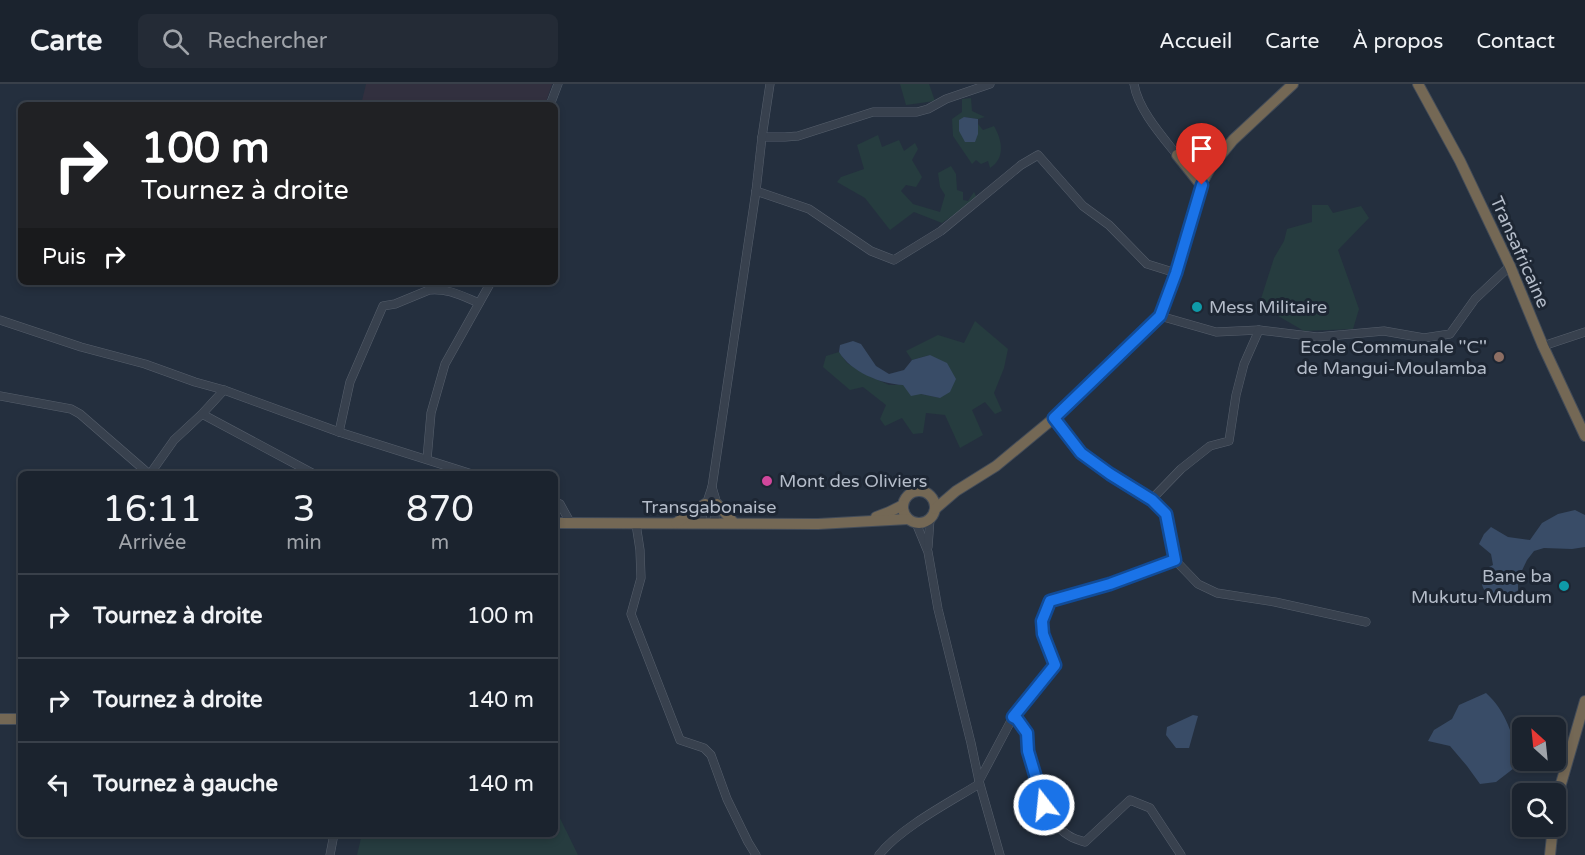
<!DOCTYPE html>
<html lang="fr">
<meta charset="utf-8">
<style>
body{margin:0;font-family:"Varela Round",sans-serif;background:#242b36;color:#f1f3f6;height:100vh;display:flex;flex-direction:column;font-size:22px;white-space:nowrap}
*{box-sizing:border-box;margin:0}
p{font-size:20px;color:#a0a4aa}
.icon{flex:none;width:33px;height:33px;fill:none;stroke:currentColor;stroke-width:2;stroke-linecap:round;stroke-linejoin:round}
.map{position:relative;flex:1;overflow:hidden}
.details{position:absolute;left:18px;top:387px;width:540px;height:366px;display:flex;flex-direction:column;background:#1b232e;border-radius:9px;box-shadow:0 3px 9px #0003,0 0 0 2px #39404a}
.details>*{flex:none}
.top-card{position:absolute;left:18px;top:18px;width:540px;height:183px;border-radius:9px;box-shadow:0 3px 9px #0003,0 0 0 2px #39404a;background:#202124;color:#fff;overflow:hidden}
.needle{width:39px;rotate:333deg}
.tools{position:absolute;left:1512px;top:633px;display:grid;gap:12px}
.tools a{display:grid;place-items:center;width:54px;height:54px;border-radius:9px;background:#1b232e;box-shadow:0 3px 9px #0003,0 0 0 2px #39404a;font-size:30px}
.pin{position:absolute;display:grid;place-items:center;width:51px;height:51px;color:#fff;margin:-62px -26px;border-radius:50% 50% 50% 0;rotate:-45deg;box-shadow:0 0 6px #0007}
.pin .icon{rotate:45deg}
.me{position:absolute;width:66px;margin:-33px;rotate:344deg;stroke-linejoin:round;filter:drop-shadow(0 0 4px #0008)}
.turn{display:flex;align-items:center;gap:21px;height:126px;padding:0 24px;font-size:27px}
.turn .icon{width:78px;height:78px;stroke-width:2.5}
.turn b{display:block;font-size:42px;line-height:51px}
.then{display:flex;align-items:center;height:57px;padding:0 24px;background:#0003;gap:12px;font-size:22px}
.eta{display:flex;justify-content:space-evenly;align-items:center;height:102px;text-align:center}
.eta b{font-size:36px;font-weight:600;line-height:42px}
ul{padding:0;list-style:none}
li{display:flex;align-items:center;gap:18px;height:84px;padding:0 24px;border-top:2px solid #39404a}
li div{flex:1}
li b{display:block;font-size:22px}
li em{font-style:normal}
header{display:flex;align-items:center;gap:36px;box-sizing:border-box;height:84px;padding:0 30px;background:#1b232e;border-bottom:2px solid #39404a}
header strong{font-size:28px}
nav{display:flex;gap:33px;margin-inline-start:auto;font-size:21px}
.search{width:420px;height:54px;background:#242b36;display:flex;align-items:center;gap:15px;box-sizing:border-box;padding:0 21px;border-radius:9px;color:#a0a4aa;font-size:22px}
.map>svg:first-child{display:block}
.medical{fill:#32303f}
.green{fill:#263c3f}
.water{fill:#394c67}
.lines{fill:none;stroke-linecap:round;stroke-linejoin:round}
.minor-casing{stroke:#565f6c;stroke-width:9}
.highway-casing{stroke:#434c59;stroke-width:12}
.minor{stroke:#38414e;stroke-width:8}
.highway{stroke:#746855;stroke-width:10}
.route-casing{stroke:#114b97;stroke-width:15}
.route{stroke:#1a73e8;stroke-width:10}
.culture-dot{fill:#0f9aa8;stroke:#1d2633;stroke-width:2}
.education-dot{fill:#8d6e63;stroke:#1d2633;stroke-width:2}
.hotel-dot{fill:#d1479c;stroke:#1d2633;stroke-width:2}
.labels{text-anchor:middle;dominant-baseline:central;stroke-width:6;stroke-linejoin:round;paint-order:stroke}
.street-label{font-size:18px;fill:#b4bcc9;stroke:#1d2633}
.poi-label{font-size:18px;fill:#b4bcc9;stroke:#1d2633;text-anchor:start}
</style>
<header>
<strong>Carte</strong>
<div class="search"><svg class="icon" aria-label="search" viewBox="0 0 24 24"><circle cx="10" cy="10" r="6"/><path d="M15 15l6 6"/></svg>Rechercher</div>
<nav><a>Accueil</a><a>Carte</a><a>À propos</a><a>Contact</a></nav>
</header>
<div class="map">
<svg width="1585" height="771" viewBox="0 0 1585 771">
<rect width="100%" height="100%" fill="#242f3e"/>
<polygon class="medical" points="366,0 552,0 545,21 361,21"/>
<g class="green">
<polygon points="900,0 929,0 935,17 906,21"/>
<path d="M971,14l1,13 13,6 -7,2 -14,-2 14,17v-10l5,6 11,-4c8,14 12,32 -4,42l-2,-7 -7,3 -5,-4 -4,4 -19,-28 -1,-17 10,-7v-13z"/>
<polygon points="878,51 882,63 899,56 904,67 915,59 918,65 912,76 922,93 916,103 906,101 901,107 913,120 940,128 945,111 940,103 938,89 951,82 956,90 957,106 963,108 963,116 968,117 974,108 977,114 942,139 914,128 890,146 865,114 837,98 841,93 864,85 857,61"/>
<polygon points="1312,121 1328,121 1333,129 1361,122 1369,134 1338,166 1359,225 1353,245 1304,247 1259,221 1274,174 1284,157 1287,145 1312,138"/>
<polygon points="975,237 1008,265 1004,284 994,309 1002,327 995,330 985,318 972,326 983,351 960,364 945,331 926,329 923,349 913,350 902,334 885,342 880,335 886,321 863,303 850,306 823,283 826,272 839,268 847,279 865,290 889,301 903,301 921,310 940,314 930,271 912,276 906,267 938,251 964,259"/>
<polygon points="555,724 578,771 357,771 362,750 555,750"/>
</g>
<g class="water">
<polygon points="964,33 978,35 978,50 975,58 965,58 959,47 959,36"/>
<path d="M853,257l8,3 15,22 13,8 15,-4 8,-10 18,-5 17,8 9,16 -6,13 -10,6 -19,-4 -10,2 -8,-11c-22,-1 -52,-13 -64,-33l1,-7z"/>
<path d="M1575,426l10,5v32l-13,2 -28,-1 -10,3 -7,9 -9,19v11l-3,6 -17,1 -6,2c-11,-11 -13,-16 -7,-30l8,-4 -2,-11 -12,-10 5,-10 7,-7 17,10 22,3 12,-17 16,-9z"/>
<path d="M1486,609c20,18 29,45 32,72l-22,17 -16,2 -13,-18 -17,-20 -22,-5 6,-11 18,-11 7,-14z"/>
<polygon points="1193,631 1198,632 1189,664 1176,664 1166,651 1167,643"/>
</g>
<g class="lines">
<g class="minor-casing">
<g id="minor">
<path d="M1134,0c4,25 27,51 43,71"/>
<polyline points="550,21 558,0"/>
<polyline points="762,53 785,53 798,52 873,28 917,28 928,25 946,15 990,0"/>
<polyline points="756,107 809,125 871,167 894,176 941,147 1021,81 1038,71 1083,122 1109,141 1147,180 1176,189"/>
<polyline points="1160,232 1216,248 1259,246 1317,253 1384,247 1424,254 1450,250 1475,215 1510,182"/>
<polyline points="0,236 81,263 145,280 195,298 224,306 339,348 472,390"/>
<polyline points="1543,262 1585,248"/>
<polyline points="0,312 71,325 80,330 149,390"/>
<polyline points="202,330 314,390"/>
<path d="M339,348l11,-50 33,-76 12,-2 34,-14c19,-2 33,6 50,13"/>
<polyline points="427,375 431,329 445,280 491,198"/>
<polyline points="150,390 174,356 202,330 224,306"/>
<polyline points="712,403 717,420 714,439"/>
<polyline points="1151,416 1181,385 1210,362 1229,357 1236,311 1244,280 1259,246"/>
<polyline points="555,418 560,420 570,438"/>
<polyline points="700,439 712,403 756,107 762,53 770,0"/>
<polyline points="916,439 928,468 938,525 971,659 979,697 1000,771"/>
<polyline points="636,440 640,466 641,494 631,530 680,656 704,664 711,671 727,715 748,758 756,771"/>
<polyline points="928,463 930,435"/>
<polyline points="1175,476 1198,500 1217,509 1275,518 1366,538"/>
<path d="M1013,633c16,8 13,22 16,36 6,28 14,66 39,82 5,4 12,5 17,7l45,-42 20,8 31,47"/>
<polyline points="979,697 1013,633 1055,581 1043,550 1042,537 1050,517 1110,500 1175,476 1166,430 1151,416 1110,390 1081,369 1054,334"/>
<polyline points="330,771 334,750"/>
<path d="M879,771c21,-27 71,-53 100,-71"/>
</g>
</g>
<g class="highway-casing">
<g id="highway">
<polyline points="1418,0 1460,77 1510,182 1543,262 1585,352"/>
<polyline points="1177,71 1201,101"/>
<polyline points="1180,72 1210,84"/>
<circle cx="919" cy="423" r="16"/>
<polyline points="717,420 734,439"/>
<polyline points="935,425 956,407 996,382 1054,334 1160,232 1176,189 1201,101 1210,84 1233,56 1293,0"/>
<polyline points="876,433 889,428 903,421"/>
<polyline points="555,439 818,440 908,435"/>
<polyline points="676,439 705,420"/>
<polyline points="0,635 21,635"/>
<polyline points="1556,717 1585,617"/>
<polyline points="1550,771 1553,742"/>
</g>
</g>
<use href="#minor" class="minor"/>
<use href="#highway" class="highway"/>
</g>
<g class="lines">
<g class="route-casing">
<polyline id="route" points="1044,721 1028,667 1027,649 1017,635 1013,633 1055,581 1043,550 1042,537 1050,517 1110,500 1175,476 1166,430 1152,416 1110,390 1081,369 1054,334 1160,232 1176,189 1202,101"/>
</g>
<use href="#route" class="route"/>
</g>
<g class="culture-dot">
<circle cx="1197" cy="223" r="6"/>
<circle cx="1564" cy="502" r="6"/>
</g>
<circle class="education-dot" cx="1499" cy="273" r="6"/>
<circle class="hotel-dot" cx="767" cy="397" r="6"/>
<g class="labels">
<g class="street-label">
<text transform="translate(1520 168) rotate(66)">Transafricaine</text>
<text x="709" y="423">Transgabonaise</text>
</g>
<g class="poi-label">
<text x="1209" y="223">Mess Militaire</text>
<text x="1487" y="263" text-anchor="end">Ecole Communale ''C''<tspan x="1487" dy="21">de Mangui-Moulamba</tspan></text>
<text x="779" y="397">Mont des Oliviers</text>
<text x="1552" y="492" text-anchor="end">Bane ba<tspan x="1552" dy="21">Mukutu-Mudum</tspan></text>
</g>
</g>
</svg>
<div class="tools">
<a><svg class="needle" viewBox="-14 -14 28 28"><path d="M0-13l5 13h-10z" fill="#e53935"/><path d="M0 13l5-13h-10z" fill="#a0a4aa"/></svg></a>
<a><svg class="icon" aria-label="search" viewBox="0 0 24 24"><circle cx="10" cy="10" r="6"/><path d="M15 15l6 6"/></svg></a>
</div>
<div class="pin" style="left:1202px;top:101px;background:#d93025"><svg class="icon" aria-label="arrive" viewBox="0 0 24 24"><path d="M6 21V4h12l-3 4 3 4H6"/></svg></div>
<svg class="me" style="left:1044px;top:721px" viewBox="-20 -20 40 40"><circle r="17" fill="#1a73e8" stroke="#fff" stroke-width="3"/><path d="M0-11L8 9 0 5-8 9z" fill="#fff"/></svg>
<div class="top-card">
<div class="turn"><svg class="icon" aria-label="right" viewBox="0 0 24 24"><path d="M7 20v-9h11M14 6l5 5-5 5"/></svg><div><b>100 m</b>Tournez à droite</div></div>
<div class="then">Puis<svg class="icon" aria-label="right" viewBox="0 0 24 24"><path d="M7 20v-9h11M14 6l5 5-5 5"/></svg></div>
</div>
<section class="details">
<div class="eta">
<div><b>16:11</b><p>Arrivée</p></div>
<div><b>3</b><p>min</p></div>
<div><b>870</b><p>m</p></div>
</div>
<ul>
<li><svg class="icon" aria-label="right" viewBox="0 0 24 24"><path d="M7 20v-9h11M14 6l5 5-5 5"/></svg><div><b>Tournez à droite</b></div><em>100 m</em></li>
<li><svg class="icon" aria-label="right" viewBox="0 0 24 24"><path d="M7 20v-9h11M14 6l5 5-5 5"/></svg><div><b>Tournez à droite</b></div><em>140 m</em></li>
<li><svg class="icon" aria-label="left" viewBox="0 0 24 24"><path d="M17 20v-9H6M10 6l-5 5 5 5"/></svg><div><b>Tournez à gauche</b></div><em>140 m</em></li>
</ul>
</section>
</div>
